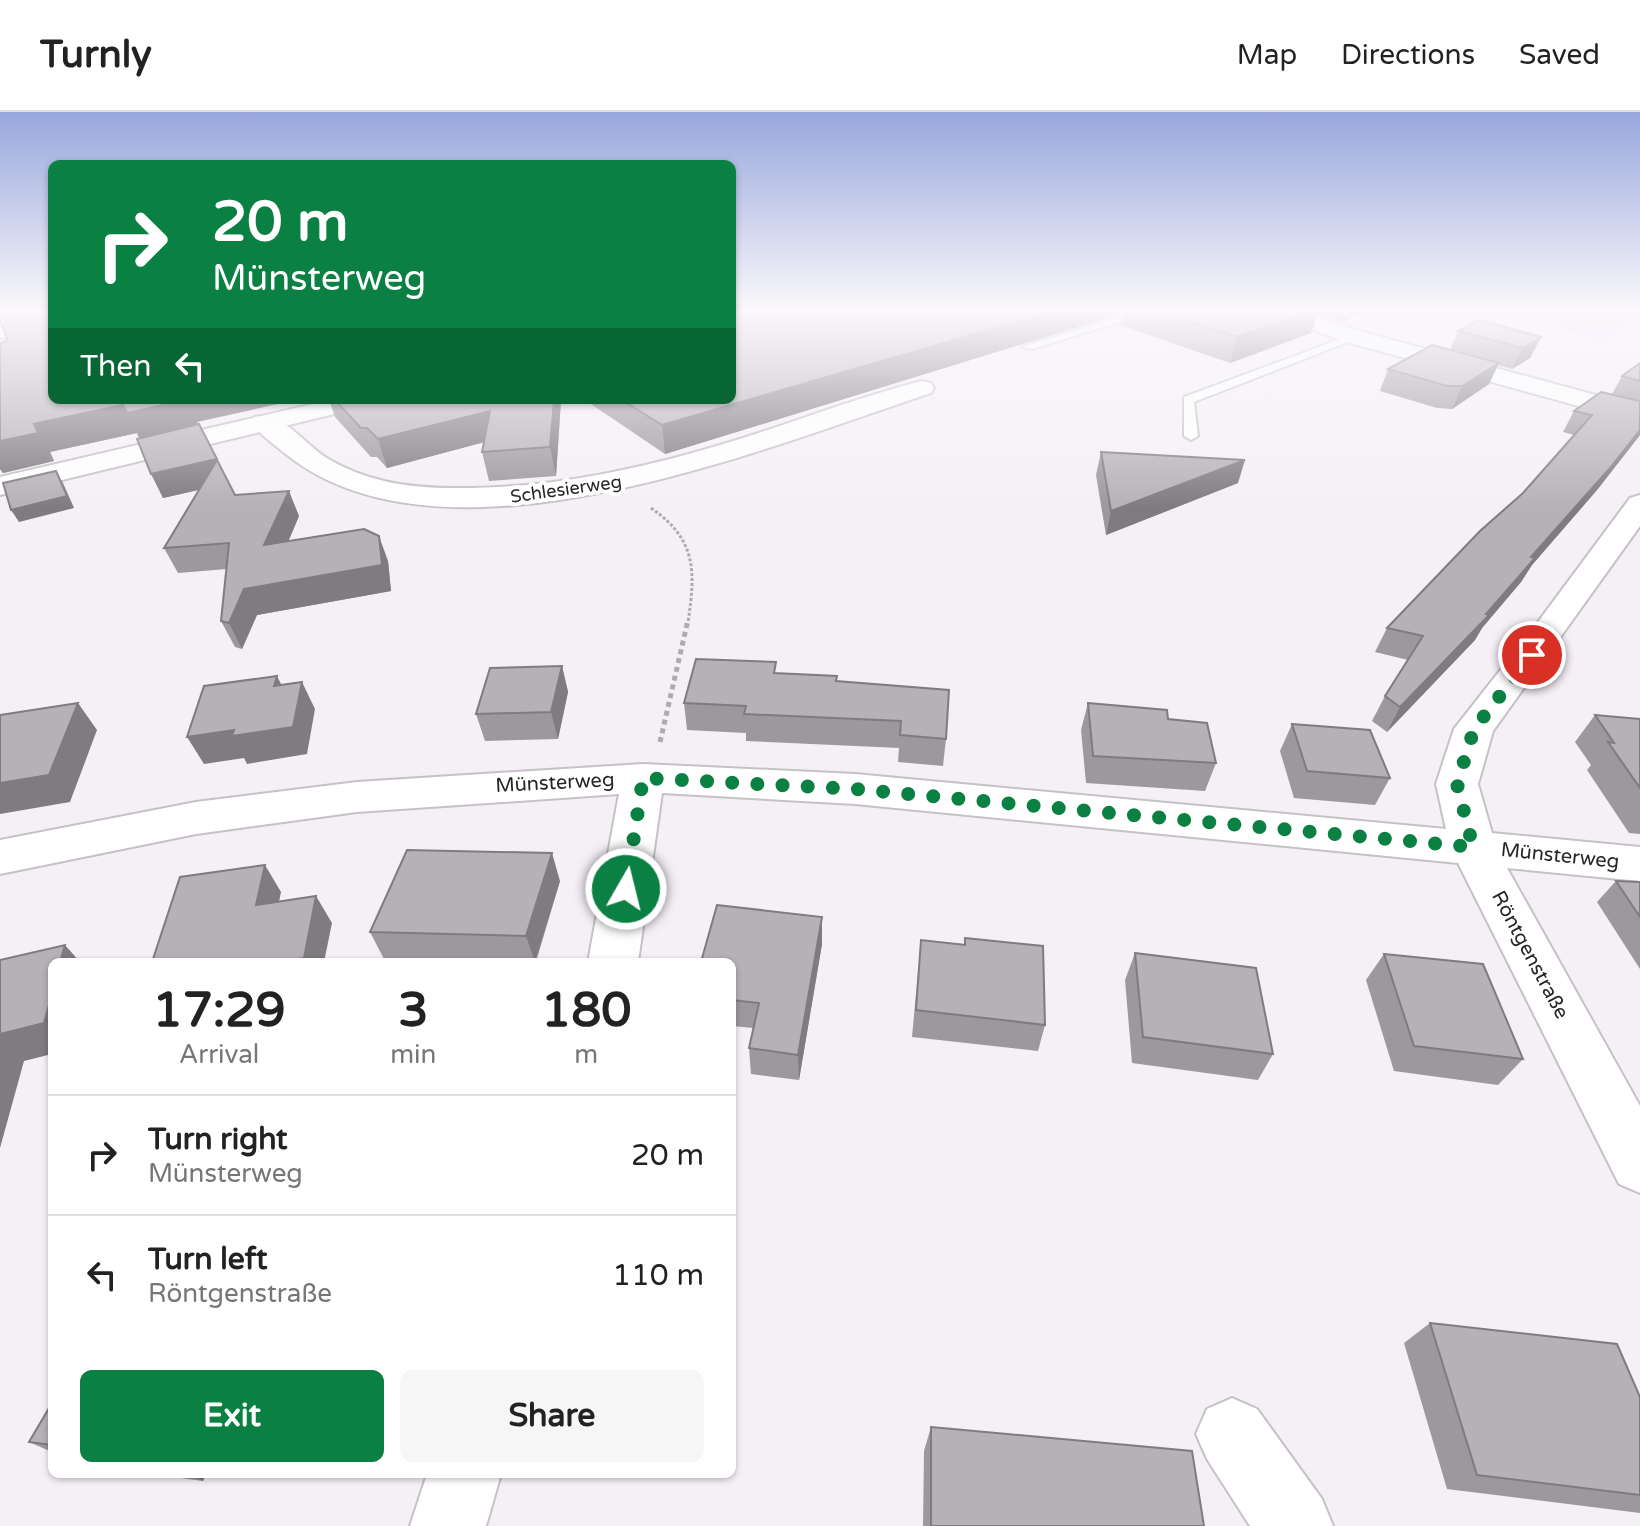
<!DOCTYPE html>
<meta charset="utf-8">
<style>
body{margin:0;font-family:"Varela Round",sans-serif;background:#f6f6f6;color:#222;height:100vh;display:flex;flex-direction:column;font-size:30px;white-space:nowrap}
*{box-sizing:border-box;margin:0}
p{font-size:26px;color:#767676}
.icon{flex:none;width:44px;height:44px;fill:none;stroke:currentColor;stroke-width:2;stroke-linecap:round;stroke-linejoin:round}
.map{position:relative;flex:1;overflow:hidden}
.drawer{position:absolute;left:48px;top:846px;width:688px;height:520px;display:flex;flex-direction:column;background:#fff;border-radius:12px;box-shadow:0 2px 6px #0004}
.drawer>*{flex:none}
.top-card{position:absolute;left:48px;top:48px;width:688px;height:244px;border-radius:12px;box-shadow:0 2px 6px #0004;background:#0b8043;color:#fff;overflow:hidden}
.pin{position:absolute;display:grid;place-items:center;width:68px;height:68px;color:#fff;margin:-34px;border:4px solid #fff;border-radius:50%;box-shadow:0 2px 8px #0007}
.me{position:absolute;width:88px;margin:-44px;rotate:8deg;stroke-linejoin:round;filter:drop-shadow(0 0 6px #0008)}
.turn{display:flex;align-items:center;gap:28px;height:168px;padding:0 32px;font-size:36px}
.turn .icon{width:104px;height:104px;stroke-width:2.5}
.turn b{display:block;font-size:56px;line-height:68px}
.then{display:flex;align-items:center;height:76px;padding:0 32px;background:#0003;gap:16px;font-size:30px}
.eta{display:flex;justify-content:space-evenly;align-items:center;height:136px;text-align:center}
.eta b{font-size:48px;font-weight:700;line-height:56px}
.button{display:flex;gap:16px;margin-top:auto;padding:16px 32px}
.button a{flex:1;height:92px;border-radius:12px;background:#0b8043;color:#fff;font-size:32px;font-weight:700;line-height:92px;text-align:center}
.button a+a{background:#f6f6f6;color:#222}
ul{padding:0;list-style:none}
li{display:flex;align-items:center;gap:24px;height:120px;padding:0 32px;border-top:2px solid #e0e0e0}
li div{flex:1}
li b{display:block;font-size:30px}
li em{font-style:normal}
header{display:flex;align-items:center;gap:48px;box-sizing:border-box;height:112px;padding:0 40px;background:#fff;border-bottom:2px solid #e0e0e0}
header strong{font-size:38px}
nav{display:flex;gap:44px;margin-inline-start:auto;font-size:28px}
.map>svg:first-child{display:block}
.green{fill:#f6d4fe}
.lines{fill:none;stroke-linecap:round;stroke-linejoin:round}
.service-casing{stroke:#c6c1c7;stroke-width:4}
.minor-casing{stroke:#c6c1c7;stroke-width:4}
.secondary-casing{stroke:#c6c1c7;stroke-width:4}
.path-far1{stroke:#aeaaae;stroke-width:3;stroke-dasharray:3 2;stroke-linecap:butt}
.path{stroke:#aeaaae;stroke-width:5;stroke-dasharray:5 4;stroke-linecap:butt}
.service{fill:#fff;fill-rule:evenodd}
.minor{fill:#fff;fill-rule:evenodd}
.secondary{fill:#fff;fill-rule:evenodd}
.wall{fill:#9c989d}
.shaded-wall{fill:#7f7c80}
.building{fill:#b5b1b7;stroke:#7f7c80;stroke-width:2}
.route{stroke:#0b8043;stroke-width:14;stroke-dasharray:0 25.2}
.labels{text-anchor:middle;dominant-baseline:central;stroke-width:8;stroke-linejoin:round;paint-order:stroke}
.far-street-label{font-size:18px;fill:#272527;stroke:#fff}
.street-label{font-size:20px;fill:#272527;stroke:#fff}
</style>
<header>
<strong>Turnly</strong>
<nav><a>Map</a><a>Directions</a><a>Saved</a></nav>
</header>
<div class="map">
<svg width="1640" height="1414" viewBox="0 0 1640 1414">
<rect width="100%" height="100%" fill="#f5f0f6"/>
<polygon class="green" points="1502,198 1640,198 1640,209 1599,228"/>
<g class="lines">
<g class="service-casing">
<g id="service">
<polygon points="1143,198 1159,198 1032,237 1022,235"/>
<polygon points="1351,223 1361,225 1194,290 1198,324 1191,328 1184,324 1184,285"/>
</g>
</g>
<g class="minor-casing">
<g id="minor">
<polygon points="1264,198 1295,198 1363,220 1640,295 1640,311 1347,230 1267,202"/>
<polygon points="52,204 52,216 0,226 0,212"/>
<path d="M922,269l9,2 3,5 -3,5c-169,56 -486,187 -644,62 -12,-10 -27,-20 -36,-33l4,-5c25,-7 50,27 70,40 39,24 82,31 128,31 99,1 195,-20 290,-50 60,-19 119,-42 179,-57z"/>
<polygon points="1640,383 1640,414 1493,619 1478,672 1492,721 1640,735 1640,769 1507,756 1640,994 1640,1081 1619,1072 1458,751 855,692 662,681 638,850 588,850 619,682 357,700 196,722 0,762 0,728 196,690 357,670 643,652 855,662 1446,717 1436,672 1454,617 1538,510 1630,386"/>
<polygon points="1232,1286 1257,1297 1322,1387 1333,1414 1250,1414 1207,1347 1196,1322 1207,1297"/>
<polygon points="427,1362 501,1362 486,1414 410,1414"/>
</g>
</g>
<g class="secondary-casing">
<polygon id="secondary" points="330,288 374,288 371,293 0,383 0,365"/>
</g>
<path class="path-far1" d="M651,396c45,31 45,62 37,114"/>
<polyline class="path" points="660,630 688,508"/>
<use href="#service" class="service"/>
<use href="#minor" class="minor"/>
<use href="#secondary" class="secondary"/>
</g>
<g class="wall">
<polygon points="732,198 1370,198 1341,210 1318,202 1311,221 1230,251 1120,213 1123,201 665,342 585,288 732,288"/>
<polygon points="1458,219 1541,225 1530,246 1512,257 1498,253 1489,272 1452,297 1437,296 1380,279 1388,257 1450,238"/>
<polygon points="0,232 3,232 197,310 235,383 299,404 288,429 388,449 391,479 257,503 242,537 235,535 221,509 227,457 178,461 164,436 199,378 163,386 137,321 50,340 54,349 3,361 0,357"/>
<polygon points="1640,251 1640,323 1597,378 1532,453 1521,470 1482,516 1475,528 1387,620 1372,609 1385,584 1408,548 1375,540 1387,516 1523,381 1574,323 1563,320 1574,299 1612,282 1622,264"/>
<polygon points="329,288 561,288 556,364 489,369 482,340 484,330 387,356 377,345 371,345 335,305"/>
<polygon points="1101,340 1238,371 1106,423 1096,363"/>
<polygon points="562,554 568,580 558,627 485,629 476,602"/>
<polygon points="776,561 837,569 946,627 943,654 898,650 899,636 746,629 746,621 687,618 684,591"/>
<polygon points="1088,591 1168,607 1216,651 1205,679 1086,671 1081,618"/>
<polygon points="1595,603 1640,607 1640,722 1629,721 1587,658 1591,653 1575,630"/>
<polygon points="1292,612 1390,666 1375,693 1294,686 1280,639"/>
<polygon points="560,769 536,850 384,847 370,820"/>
<polygon points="1616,769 1640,770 1640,857 1597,790"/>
<polygon points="822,805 822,832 799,968 751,962 749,936 753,916 732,914 732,850"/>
<polygon points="965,826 1045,913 1038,939 912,925 921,828 964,832"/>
<polygon points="1135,841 1273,942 1258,968 1132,951 1125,868"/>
<polygon points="1384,842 1523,947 1498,973 1394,959 1366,868"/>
<polygon points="1430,1211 1640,1285 1640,1401 1447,1377 1404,1231"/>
<polygon points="52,1291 52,1340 29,1330"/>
<polygon points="931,1315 1204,1414 923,1414 924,1339"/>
<polygon points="152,1362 206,1362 203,1369"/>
</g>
<g class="shaded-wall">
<polygon points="0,198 50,198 0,204"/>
<polygon points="1057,198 1124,198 1123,201 665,342 662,313"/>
<polygon points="1314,198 1319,198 1311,221 1230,251 1237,225"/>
<polygon points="1345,198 1370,198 1341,210"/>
<polygon points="1541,225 1530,246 1512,257 1523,236"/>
<polygon points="1499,251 1489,272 1452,297 1462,274"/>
<polygon points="186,288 296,288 197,310 199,315 141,329 137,321 54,339 50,340 54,349 3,361 0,357 0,329 34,312 123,293"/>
<polygon points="554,288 561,288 556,364 550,335"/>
<polygon points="490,299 496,327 387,356 378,327"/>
<polygon points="1640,318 1640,323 1597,378 1532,453 1521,470 1482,516 1475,528 1387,620 1400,595 1486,502 1531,445"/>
<polygon points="217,347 228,371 163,386 151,362"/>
<polygon points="1245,348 1238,371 1106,423 1111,399"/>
<polygon points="56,359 63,371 74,396 19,410 11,398"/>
<polygon points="289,379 299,404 276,459 264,433"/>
<polygon points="379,424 388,449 391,479 257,503 242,537 229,511 244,477"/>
<polygon points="562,554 568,580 558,627 551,600"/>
<polygon points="277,564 290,590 274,574"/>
<polygon points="302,570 315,597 307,642 247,652 244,646 204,652 187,625"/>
<polygon points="78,591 97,618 70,690 0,702 0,671"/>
<polygon points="552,741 560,769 535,850 526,824"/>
<polygon points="265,753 281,780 273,820 256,793"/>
<polygon points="316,784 332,811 324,850 281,850"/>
<polygon points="822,805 822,832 799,968 798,943"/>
<polygon points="65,833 80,850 60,850"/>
<polygon points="52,882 52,942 24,949 0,1036 0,922"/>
<polygon points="189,1362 206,1362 203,1369"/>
</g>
<g class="building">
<polygon points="18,198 52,198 52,288 186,288 127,301 123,293 38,311 34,312 38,321 0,329 0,232 8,228 0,209 0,202"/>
<polygon points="732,198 1057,198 662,313 622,288 732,288"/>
<polygon points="1154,198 1314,198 1237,225"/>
<polygon points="1479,208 1541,225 1523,236 1458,219"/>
<polygon points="1432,233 1499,251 1462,274 1447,274 1388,257"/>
<polygon points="1640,251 1640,269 1622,264"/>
<polygon points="1601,280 1640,289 1640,318 1610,356 1531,445 1535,446 1486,502 1489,503 1400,595 1385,584 1423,524 1387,516 1480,419 1523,381 1592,303 1574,299"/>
<polygon points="335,288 554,288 550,335 482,340 490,299 378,327 367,316 361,316"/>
<polygon points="199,312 217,347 151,362 137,327"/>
<polygon points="1101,340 1245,348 1111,399"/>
<polygon points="217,348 235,383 289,379 264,433 364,417 379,424 382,453 244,477 229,511 221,509 229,431 164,436"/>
<polygon points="56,359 67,384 11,398 3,371"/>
<polygon points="696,547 776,550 774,561 837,564 836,569 949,578 946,627 900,623 901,609 744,602 746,594 684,591"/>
<polygon points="562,554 551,600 476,602 490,556"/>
<polygon points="277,564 274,574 302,570 293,615 232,624 234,618 187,625 204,574"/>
<polygon points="78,591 49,663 0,671 0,603"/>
<polygon points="1088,591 1167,598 1168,607 1207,611 1216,651 1093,644"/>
<polygon points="1595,603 1640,607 1640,676 1608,630 1614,631"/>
<polygon points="1292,612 1370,618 1390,666 1307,659"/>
<polygon points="407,738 552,741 526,824 370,820"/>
<polygon points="265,753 256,793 316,784 304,846 281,850 152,850 180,765"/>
<polygon points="1616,769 1640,770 1640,805"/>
<polygon points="717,793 822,805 798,943 749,936 759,891 732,888 732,850 701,850"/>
<polygon points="965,826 1043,834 1045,913 916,898 921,828 965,833"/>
<polygon points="65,833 60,850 52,850 52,882 44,911 0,922 0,848"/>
<polygon points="1135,841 1256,856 1273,942 1143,925"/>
<polygon points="1384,842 1483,852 1523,947 1414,934"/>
<polygon points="1430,1211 1617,1232 1640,1285 1640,1383 1477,1363"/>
<polygon points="52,1291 52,1333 29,1330"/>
<polygon points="931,1315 1192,1339 1204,1414 931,1414"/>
</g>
<linearGradient id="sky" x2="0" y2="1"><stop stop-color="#97a6dc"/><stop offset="0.5" stop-color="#faf8fb"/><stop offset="1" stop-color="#faf8fb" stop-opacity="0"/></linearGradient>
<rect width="1640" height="396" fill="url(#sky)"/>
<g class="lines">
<polyline class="route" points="626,777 643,666 855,677 1473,735 1457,672 1474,617 1532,543"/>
</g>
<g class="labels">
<g class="far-street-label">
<text transform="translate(566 377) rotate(-8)">Schlesierweg</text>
</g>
<g class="street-label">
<text transform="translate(555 671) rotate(-3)">Münsterweg</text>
<text transform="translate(1560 744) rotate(6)">Münsterweg</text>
<text transform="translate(1530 843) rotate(62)">Röntgenstraße</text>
</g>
</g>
</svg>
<div class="pin" style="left:1532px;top:543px;background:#d93025"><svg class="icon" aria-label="arrive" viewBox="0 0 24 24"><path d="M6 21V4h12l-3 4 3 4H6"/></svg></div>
<svg class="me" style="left:626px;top:777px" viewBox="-20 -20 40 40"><circle r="17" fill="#0b8043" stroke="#fff" stroke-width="3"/><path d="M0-11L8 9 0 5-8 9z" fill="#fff"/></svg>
<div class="top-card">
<div class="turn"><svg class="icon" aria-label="right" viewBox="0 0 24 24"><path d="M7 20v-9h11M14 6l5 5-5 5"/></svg><div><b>20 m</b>Münsterweg</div></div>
<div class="then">Then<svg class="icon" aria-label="left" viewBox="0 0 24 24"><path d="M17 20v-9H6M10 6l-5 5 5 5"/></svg></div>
</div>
<section class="drawer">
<div class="eta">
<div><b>17:29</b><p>Arrival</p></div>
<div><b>3</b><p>min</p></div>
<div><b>180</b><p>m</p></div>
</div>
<ul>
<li><svg class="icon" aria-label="right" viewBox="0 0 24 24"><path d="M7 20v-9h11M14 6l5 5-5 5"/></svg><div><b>Turn right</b><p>Münsterweg</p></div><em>20 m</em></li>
<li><svg class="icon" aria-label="left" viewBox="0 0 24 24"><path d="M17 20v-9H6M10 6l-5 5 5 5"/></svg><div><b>Turn left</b><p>Röntgenstraße</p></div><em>110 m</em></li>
</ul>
<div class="button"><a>Exit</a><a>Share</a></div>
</section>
</div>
